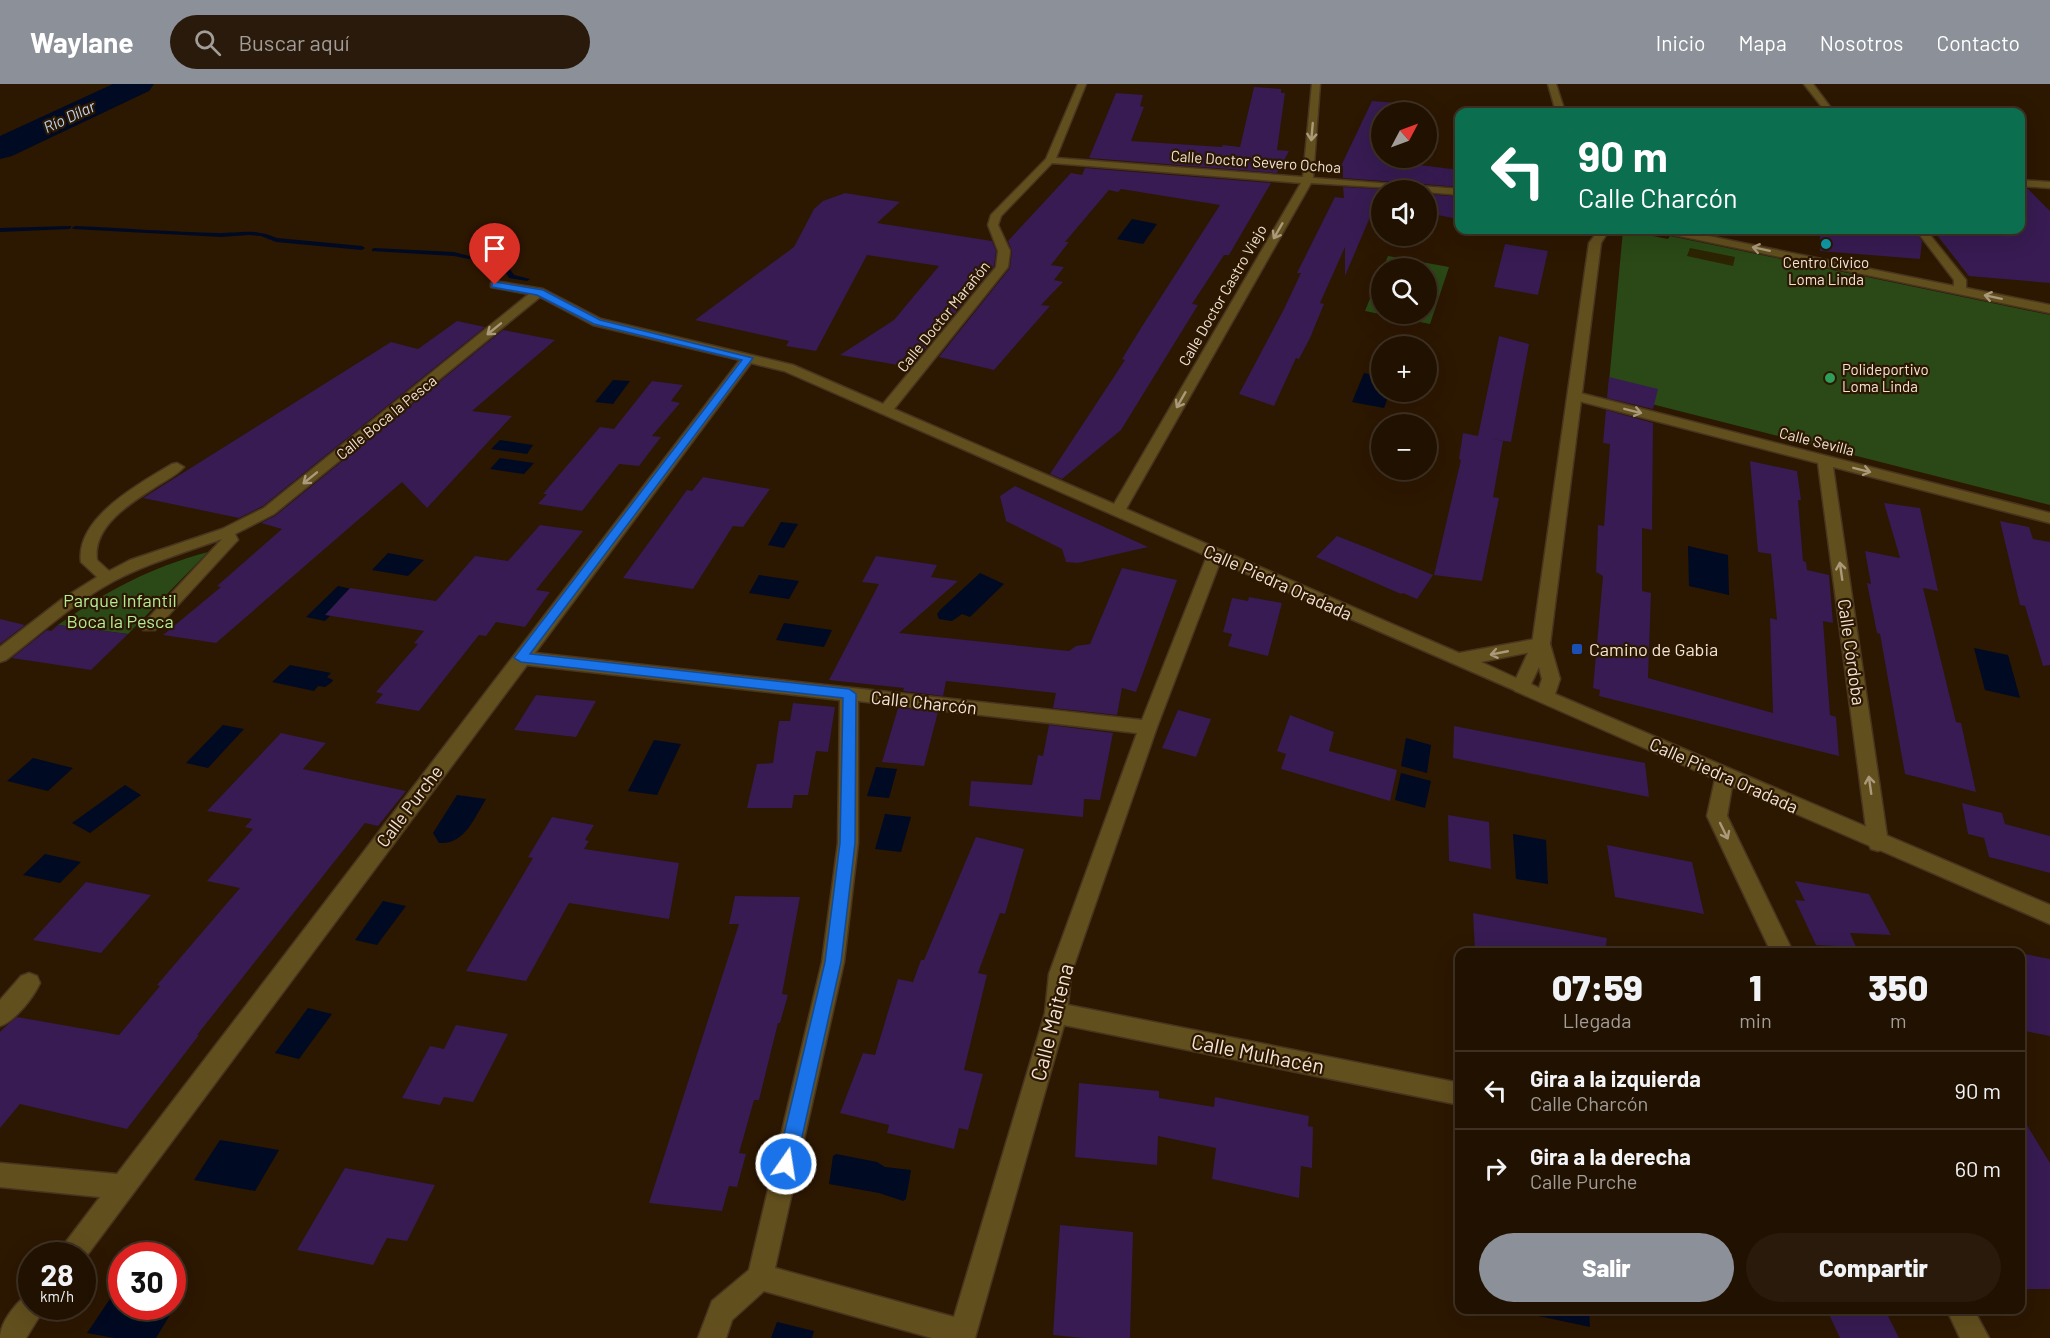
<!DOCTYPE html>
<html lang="es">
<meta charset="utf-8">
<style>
body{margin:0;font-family:Barlow,sans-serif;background:#291a0b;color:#f1f3f6;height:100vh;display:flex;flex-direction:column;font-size:22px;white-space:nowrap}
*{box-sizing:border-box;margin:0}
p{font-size:20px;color:#a29d99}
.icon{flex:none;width:33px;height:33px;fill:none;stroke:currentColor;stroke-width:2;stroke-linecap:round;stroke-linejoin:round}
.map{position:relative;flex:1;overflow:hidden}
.drawer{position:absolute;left:1455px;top:864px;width:570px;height:366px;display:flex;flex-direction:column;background:#211101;border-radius:12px;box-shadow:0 6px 24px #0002,0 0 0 2px #3e3123}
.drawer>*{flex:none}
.banner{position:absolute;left:1455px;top:24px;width:570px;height:126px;border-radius:12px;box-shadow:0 6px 24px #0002,0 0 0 2px #3e3123;background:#0b6e4f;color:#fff;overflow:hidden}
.needle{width:39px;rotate:49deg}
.buttons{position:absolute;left:1371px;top:18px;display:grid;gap:12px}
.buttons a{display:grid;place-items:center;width:66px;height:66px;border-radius:50%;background:#211101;box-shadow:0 6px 24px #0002,0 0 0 2px #3e3123;font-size:30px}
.speed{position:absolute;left:18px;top:1158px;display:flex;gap:12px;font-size:30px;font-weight:700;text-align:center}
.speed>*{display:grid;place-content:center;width:78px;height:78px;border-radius:50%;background:#211101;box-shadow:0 6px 24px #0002,0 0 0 2px #3e3123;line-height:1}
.speed small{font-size:15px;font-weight:400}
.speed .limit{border:9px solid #d22;background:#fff;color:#111}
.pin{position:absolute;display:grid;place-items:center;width:51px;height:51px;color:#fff;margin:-62px -26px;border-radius:50% 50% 50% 0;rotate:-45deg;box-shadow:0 0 6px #0007}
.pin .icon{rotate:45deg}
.me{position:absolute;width:66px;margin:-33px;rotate:13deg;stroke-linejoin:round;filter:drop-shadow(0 0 4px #0008)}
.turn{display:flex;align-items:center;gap:21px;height:126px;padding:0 24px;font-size:27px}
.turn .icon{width:78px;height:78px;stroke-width:2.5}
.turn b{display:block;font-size:42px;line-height:51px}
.eta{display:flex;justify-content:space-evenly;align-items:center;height:102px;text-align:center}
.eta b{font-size:36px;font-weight:800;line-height:42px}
.action{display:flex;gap:12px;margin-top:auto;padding:12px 24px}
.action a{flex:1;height:69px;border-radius:36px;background:#8c9099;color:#fff;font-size:24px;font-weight:800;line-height:69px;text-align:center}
.action a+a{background:#291a0b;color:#f1f3f6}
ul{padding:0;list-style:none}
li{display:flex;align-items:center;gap:18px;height:78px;padding:0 24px;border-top:2px solid #3e3123}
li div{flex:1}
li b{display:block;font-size:22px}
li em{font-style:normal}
header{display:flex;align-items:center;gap:36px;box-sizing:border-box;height:84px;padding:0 30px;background:#8c9099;color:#fff}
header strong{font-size:28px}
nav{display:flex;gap:33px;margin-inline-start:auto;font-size:21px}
.search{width:420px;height:54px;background:#291a0b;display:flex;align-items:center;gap:15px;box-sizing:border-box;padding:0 21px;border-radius:33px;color:#a29d99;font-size:22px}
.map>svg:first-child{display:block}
.green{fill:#2a4916}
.sand{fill:#2c2403}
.water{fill:#000a22}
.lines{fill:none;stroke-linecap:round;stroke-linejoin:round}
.stream{fill:#000a22;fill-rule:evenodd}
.river{fill:#000a22;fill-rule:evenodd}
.building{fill:#371b52}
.minor-casing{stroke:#48341f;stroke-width:3}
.tertiary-casing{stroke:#48341f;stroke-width:3}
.minor{fill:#624f1e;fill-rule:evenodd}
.tertiary{fill:#624f1e;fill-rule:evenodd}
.oneway{stroke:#aa997a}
.route{fill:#1a73e8;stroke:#114b97;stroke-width:1.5}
.culture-dot{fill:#0f9aa8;stroke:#2c1701;stroke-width:2}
.leisure-dot{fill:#2e9e5b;stroke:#2c1701;stroke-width:2}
.transit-dot{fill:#1a4fb4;stroke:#2c1701;stroke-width:2}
.labels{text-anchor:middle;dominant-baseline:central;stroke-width:4.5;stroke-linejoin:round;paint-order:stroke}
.far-street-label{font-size:15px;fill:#f2e3d5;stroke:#2c1701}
.far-poi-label{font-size:15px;fill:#f2e3d5;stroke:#2c1701}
.far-water-label{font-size:16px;font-style:italic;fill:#bad4f2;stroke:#2c1701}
.street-label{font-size:18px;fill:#f2e3d5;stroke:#2c1701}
.park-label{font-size:18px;fill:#b5ed97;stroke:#2c1701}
.poi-label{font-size:18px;fill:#f2e3d5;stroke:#2c1701;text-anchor:start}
.near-street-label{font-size:21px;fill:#f2e3d5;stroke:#2c1701}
</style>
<header>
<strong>Waylane</strong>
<div class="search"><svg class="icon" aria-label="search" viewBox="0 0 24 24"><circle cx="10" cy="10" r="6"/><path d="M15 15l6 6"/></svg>Buscar aquí</div>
<nav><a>Inicio</a><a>Mapa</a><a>Nosotros</a><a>Contacto</a></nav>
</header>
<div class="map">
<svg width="2050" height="1254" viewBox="0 0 2050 1254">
<rect width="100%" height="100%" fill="#2c1701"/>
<g class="green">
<polygon points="1623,146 1668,155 1670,152 2050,231 2050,421 1608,309"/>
<polygon points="1388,172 1449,183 1430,240 1365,227 1381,187 1382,230 1426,230 1426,184 1383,184"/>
<path d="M208,468l-80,82 -70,-9c50,-35 91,-57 150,-73z"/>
</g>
<polygon class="sand" points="1690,164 1735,173 1733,182 1687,172"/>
<g class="water">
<polygon points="1132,135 1157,140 1143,160 1117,155"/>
<polygon points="1364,289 1381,293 1382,308 1390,308 1384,324 1352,318"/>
<polygon points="613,296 630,297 613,320 595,318"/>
<polygon points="500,356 533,361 527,370 491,365"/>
<polygon points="500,374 534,379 524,390 490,385"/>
<polygon points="781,438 798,440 784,464 768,461"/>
<polygon points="1688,462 1728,471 1729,511 1689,502"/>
<polygon points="388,469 424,476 408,492 372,486"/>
<polygon points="980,489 1004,500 970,533 962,530 952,537 939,535 937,530 941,525"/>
<polygon points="759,491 799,497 789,515 749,509"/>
<polygon points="338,502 356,506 325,537 306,533"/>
<polygon points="784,539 832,546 824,563 776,556"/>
<polygon points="1974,564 2008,571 2020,614 1985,606"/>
<polygon points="290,581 331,589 327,593 333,596 332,598 325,603 318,602 314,607 272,598"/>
<polygon points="223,641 244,645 208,684 186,679"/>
<polygon points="1406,654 1431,661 1427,689 1401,682"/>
<polygon points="654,656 681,660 657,711 628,707"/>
<polygon points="33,674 73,684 48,707 7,697"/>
<polygon points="876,683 897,685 889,714 867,712"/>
<polygon points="1401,689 1431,697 1425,724 1395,716"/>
<polygon points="125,701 141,711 90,749 72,739"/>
<path d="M457,711l29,4c-12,19 -21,46 -47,44l-6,-10z"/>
<polygon points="885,730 911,733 901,768 875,765"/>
<polygon points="1513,750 1546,756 1548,800 1516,795"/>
<polygon points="45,770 81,778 60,799 23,791"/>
<polygon points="383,817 406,822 377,861 355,856"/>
<polygon points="308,924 332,930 299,975 275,969"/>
<polygon points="220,1056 279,1066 255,1107 194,1096"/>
<polygon points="836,1070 877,1078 885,1083 911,1086 906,1115 903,1117 879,1109 829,1100 833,1072"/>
<polygon points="114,1209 121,1210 122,1222 176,1221 156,1254 114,1254 87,1249"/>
<polygon points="1534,1226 1589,1226 1590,1243 1534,1231"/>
<polygon points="777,1238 814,1247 812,1254 771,1254"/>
</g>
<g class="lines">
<g class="stream">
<polygon points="71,142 71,144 69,145 0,148 0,144"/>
<path d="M75,142c48,2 96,6 143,7 24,0 36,-5 59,5l85,8 3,2 -3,2 -86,-8 -15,-6 -12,-1 -28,2 -148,-8 -1,-1z"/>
<polygon points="374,164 454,168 477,174 474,176 454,172 372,167 372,165"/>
<polygon points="483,174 509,184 514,191 530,195 527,197 509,194 504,186 481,177 480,176"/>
</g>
<polygon class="river" points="113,0 154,0 149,7 12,72 0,75 0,52"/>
</g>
<g class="building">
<polygon points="1254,3 1281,5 1281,9 1285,9 1277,66 1289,67 1277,89 1089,74 1116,9 1143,11 1140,22 1144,23 1131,57 1222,63 1223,61 1240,63"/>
<polygon points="1372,17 1411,20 1412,28 1382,28 1382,74 1418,74 1419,81 1460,86 1460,103 1343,94 1343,82 1341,82"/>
<polygon points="1085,84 1271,99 1229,171 1224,171 1192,220 1198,221 1121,346 1062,395 1050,390 1125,276 1122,275 1141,244 1220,121 1121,105 1118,108 1109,106 1065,158 1069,158 1051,181 1064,183 1054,196 1063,198 1041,221 1050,222 994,286 939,273 1010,184 1012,167 1008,157 1071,89 1082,91"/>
<polygon points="1343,103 1397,106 1382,106 1382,128 1373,126 1345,192 1345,163 1320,219 1324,220 1310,254 1299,275 1296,274 1274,322 1239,310 1284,225 1301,189 1297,189 1335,113 1344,114"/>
<polygon points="2020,104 2028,105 2050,127 2050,199 1969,192 1933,146 2020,146"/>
<polygon points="845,109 900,118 877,139 992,157 996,167 994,182 922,269 910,266 898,281 840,271 894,236 939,182 867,171 816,267 786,262 789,257 695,236 794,163 814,125 823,117"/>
<polygon points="1426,110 1460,113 1460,121 1453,134 1427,129 1426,132"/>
<polygon points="1820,146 1914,146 1922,157 1920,175 1820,167"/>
<polygon points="1505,160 1548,167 1538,211 1494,203"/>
<polygon points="457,237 485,243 263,422 239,434 143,414 391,258 418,265"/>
<polygon points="503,246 555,256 472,327 512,332 427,424 402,398 216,559 163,551 221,503 217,502 282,445 261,439 275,432"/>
<polygon points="1499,252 1529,260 1511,358 1492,355 1503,357 1493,413 1499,414 1482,497 1434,491 1461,376 1459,375 1463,349 1478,352"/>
<polygon points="1609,293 1658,305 1653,325 1607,314"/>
<polygon points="652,297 683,301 671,317 680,319 652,352 661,353 639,382 619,380 582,427 538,420 547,410 543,410 600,343 614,345"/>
<polygon points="1606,326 1653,339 1652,446 1642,444 1642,507 1651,509 1648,594 1773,629 1770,534 1777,536 1771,470 1758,468 1750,377 1797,387 1801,416 1798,416 1803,477 1806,478 1807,486 1829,491 1833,539 1823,537 1830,631 1836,633 1839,672 1599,612 1600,606 1593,604 1603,492 1596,488 1598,441 1604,442 1610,360 1603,359"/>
<polygon points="703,393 770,405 743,443 733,442 693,505 623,494 687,406 692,407"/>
<polygon points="1015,402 1148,463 1078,479 1066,478 1062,465 1006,437 1000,412"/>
<polygon points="1884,419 1920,424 1938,507 1923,504 1956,638 1961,639 1976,708 1905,690 1880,550 1877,549 1867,499 1871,500 1865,467 1900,474"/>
<polygon points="2000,437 2029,443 2033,455 2050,458 2050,581 2043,582 2025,522 2020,521"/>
<polygon points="540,441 583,447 536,506 550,508 525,543 496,538 486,552 479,551 419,627 375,619 383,610 376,608 418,560 414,559 424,547 325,531 350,504 436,517 475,472 508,477"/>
<polygon points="1337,452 1370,465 1433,491 1417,515 1403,509 1401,510 1316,473"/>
<polygon points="876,472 937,481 931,493 958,497 899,549 1069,567 1076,562 1090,560 1122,484 1177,496 1136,608 1122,604 1117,631 1053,624 1056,609 946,597 943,612 903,607 904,604 829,596 879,500 862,498"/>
<polygon points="1249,513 1282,519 1268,572 1228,562 1232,550 1223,548 1232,514 1248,517"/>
<polygon points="0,535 25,541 0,560"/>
<polygon points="58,541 128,550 91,586 12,574 47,546 51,547"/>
<polygon points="536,611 596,617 576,653 514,646"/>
<polygon points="793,619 835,623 828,668 816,667 808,711 794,711 792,724 747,724 757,680 773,679 779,637 790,637"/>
<polygon points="898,624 938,628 924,682 882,678"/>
<polygon points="1178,626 1211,635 1196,673 1162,664"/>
<polygon points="1290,631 1334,648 1329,667 1397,686 1390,717 1281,685 1286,670 1277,667"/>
<polygon points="1049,641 1113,649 1100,716 1084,715 1083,733 969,722 971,697 1032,701 1038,671 1043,672"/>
<polygon points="1454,642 1645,679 1649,713 1453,674"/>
<polygon points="281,649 326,659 303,685 406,707 378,742 365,739 197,951 199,951 127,1045 20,1020 0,1044 0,948 6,942 17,933 119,951 160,902 157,901 240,804 207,797 253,745 245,743 252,735 207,727"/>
<polygon points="1962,719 2002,729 2005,740 2050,752 2050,789 1989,773 1984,754 1968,750"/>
<polygon points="1448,731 1489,738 1491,785 1449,777"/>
<polygon points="552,733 594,741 585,756 589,757 584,765 679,779 669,835 569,819 526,897 466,887 533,774 528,773"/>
<polygon points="976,753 1024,765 1005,830 1000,829 978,889 987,891 964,986 983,990 968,1046 959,1044 954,1065 887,1049 889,1041 840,1029 863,969 875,971 898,895 913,898 921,876 924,876"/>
<polygon points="1607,761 1692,778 1704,830 1615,813"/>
<polygon points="1795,797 1869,810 1891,851 1850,849 1856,863 1816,861 1795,816 1805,817"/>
<polygon points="86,798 151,811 101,869 33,856"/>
<polygon points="735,812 800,813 782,910 788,911 780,939 778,939 759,1016 754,1016 739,1069 746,1070 737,1103 729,1102 722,1127 649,1119 739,840 729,840"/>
<polygon points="1473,829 1607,854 1605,868 1475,868"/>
<polygon points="2020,869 2050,875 2050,952 2020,946"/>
<polygon points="456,941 508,950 473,1018 444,1013 440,1021 402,1014 430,962 444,965"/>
<polygon points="1079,999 1159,1007 1159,1014 1214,1023 1215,1013 1309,1032 1308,1042 1313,1043 1312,1084 1301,1082 1299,1114 1212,1095 1216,1064 1158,1052 1157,1081 1075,1073"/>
<polygon points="2020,1030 2050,1079 2050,1205 2020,1205"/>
<polygon points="345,1084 435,1101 407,1157 387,1154 373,1181 297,1166"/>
<polygon points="1060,1141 1133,1148 1130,1254 1082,1254 1053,1251"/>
<polygon points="1827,1226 1885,1226 1899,1254 1840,1254"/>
</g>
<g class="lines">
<g class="minor-casing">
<g id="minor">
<path d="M1078,0h8l-30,74 247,19 9,-93h8l-7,94 147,11v6l-34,-3v-2l-115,-7 -185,326 333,144 82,-15 6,2 3,4 -3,4 -6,2 -60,12 46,21 3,4 -3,4 -6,2 -301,-131 -63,165 -86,247 -3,31 392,78v22l-396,-80 -89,313h-43l-168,-47 -32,29 -6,18h-28l14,-37 37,-31 73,-308 16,-119 2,-143 -313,-35 -445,597v-6h-24l4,-9 38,-50 -100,-10v-24l117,11 623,-814 -147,-35 -53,-28 -266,217 -39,20 3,6 -3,3 -80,87h-12l-2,-4 81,-87c-36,13 -74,24 -108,42 -39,21 -73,52 -108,79l-6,2v-15l62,-48 35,-22 -16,-15c-6,-44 59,-79 91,-98l5,-1 7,4c-7,8 -18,13 -27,19 -25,16 -65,40 -60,74l12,11 21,-11 92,-31 42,-21 265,-214 -38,-7v-4l4,-2 48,8 58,30 192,46 90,39 113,-137 2,-16 -10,-26 3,-10 55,-56zM1052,79l249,20 -187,321 -220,-95 114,-142 2,-16 -12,-26 3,-9zM751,279l33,8 423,185 -65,164 -607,-67zM858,617l279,32 -88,241 -4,39 -91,304 -179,-49 69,-306 14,-119z"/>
<polygon points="1804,0 1813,0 1834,28 1826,28"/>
<polygon points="2020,96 2050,98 2050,104 2020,102"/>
<polygon points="1660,146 1679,146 1954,202 1954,196 1916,146 1926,146 1966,196 1966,204 2050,221 2050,229 1665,149"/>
<polygon points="1576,308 2050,429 2050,439 1833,383 1888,759 1885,765 1878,767 1871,765 1868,759 1818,379 1571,315 1569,312 1571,309"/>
<path d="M29,889l8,3 3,7c-7,15 -25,38 -40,43v-26l21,-24z"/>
<path d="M32,1209v13h14l-20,32h-26c0,-15 17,-39 32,-45z"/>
</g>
</g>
<g class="tertiary-casing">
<g id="tertiary">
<polygon points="1548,0 1556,0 1565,28 1556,28"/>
<path d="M1599,146h10l-8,13 -51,401 10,35 -5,15 495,211v19l-318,-138 -5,30 66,136h-22l-64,-136 8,-37 -200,-88 -3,-4 20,-43 57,-401zM1539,583l3,12 -3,9 -8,-4z"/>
<polygon points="1947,1226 1974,1226 1989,1254 1960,1254"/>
</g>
</g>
<use href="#minor" class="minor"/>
<use href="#tertiary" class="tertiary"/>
</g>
<defs><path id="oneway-shaft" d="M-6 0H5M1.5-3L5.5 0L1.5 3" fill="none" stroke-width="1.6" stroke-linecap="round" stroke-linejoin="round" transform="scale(1.5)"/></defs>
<g class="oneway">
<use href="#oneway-shaft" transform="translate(1312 48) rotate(95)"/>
<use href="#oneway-shaft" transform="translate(1278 147) rotate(120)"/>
<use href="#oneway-shaft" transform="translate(1761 165) rotate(-168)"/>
<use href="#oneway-shaft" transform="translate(1993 213) rotate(-168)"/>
<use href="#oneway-shaft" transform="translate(494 245) rotate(141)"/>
<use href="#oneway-shaft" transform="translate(1181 316) rotate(120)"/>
<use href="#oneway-shaft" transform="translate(1633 327) rotate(14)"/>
<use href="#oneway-shaft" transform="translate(1862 386) rotate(14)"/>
<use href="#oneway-shaft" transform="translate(310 394) rotate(141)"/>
<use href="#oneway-shaft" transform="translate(1841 487) rotate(-98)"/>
<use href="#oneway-shaft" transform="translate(1499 569) rotate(169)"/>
<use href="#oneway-shaft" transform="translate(1870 701) rotate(-98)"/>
<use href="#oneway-shaft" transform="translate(1724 747) rotate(64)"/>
</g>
<polygon class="route" points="495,198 543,206 600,236 753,274 530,570 849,605 856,610 855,759 841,878 796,1080 793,1087 786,1090 780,1087 777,1080 825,878 840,759 843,614 521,578 514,574 742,276 594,240 537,211 492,203 492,199"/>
<circle class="culture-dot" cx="1826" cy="160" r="6"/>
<circle class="leisure-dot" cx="1830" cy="294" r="6"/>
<rect class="transit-dot" x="1571" y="559" width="12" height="12" rx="3"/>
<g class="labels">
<g class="far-street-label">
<text transform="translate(1256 77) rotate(4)">Calle Doctor Severo Ochoa</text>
<text transform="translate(1222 211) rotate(-60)">Calle Doctor Castro Viejo</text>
<text transform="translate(943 232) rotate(-51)">Calle Doctor Marañón</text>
<text transform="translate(386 333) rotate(-39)">Calle Boca la Pesca</text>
<text transform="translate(1817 357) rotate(14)">Calle Sevilla</text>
</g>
<g class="far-poi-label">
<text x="1826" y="178">Centro Cívico<tspan x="1826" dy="17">Loma Linda</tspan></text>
<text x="1842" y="285" text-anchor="start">Polideportivo<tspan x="1842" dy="17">Loma Linda</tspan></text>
</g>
<g class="far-water-label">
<text transform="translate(69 32) rotate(-25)">Río Dílar</text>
</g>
<g class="street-label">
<text transform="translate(1278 498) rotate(24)">Calle Piedra Oradada</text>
<text transform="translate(1852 568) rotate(82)">Calle Córdoba</text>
<text transform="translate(924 618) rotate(6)">Calle Charcón</text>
<text transform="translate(1724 691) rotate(24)">Calle Piedra Oradada</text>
<text transform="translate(409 722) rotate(-53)">Calle Purche</text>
</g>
<g class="park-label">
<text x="120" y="516">Parque Infantil<tspan x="120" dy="21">Boca la Pesca</tspan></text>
</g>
<g class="poi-label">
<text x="1589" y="565">Camino de Gabia</text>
</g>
<g class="near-street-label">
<text transform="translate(1051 938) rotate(-76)">Calle Maitena</text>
<text transform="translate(1258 969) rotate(11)">Calle Mulhacén</text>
</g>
</g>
</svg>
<div class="buttons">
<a><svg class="needle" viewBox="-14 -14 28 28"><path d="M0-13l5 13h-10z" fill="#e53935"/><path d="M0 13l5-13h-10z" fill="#a29d99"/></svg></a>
<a><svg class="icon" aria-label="sound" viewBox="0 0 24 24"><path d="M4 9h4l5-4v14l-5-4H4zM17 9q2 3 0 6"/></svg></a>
<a><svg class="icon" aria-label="search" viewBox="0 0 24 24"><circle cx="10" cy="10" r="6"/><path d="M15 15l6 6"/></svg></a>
<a>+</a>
<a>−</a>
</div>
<div class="speed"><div>28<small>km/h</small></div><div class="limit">30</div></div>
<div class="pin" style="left:495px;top:201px;background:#d93025"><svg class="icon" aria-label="arrive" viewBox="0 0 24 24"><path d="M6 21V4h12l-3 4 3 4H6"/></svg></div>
<svg class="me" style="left:786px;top:1080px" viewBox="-20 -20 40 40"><circle r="17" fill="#1a73e8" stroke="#fff" stroke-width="3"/><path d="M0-11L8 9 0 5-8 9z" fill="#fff"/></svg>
<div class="banner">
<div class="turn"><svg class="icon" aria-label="left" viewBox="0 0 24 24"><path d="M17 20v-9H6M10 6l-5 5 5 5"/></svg><div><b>90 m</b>Calle Charcón</div></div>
</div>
<section class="drawer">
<div class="eta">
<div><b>07:59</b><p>Llegada</p></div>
<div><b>1</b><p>min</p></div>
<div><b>350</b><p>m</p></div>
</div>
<ul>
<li><svg class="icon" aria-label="left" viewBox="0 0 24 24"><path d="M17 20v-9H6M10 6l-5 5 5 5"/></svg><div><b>Gira a la izquierda</b><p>Calle Charcón</p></div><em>90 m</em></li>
<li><svg class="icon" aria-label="right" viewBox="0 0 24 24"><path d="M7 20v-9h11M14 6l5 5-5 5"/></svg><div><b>Gira a la derecha</b><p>Calle Purche</p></div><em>60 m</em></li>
</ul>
<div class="action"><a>Salir</a><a>Compartir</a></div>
</section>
</div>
